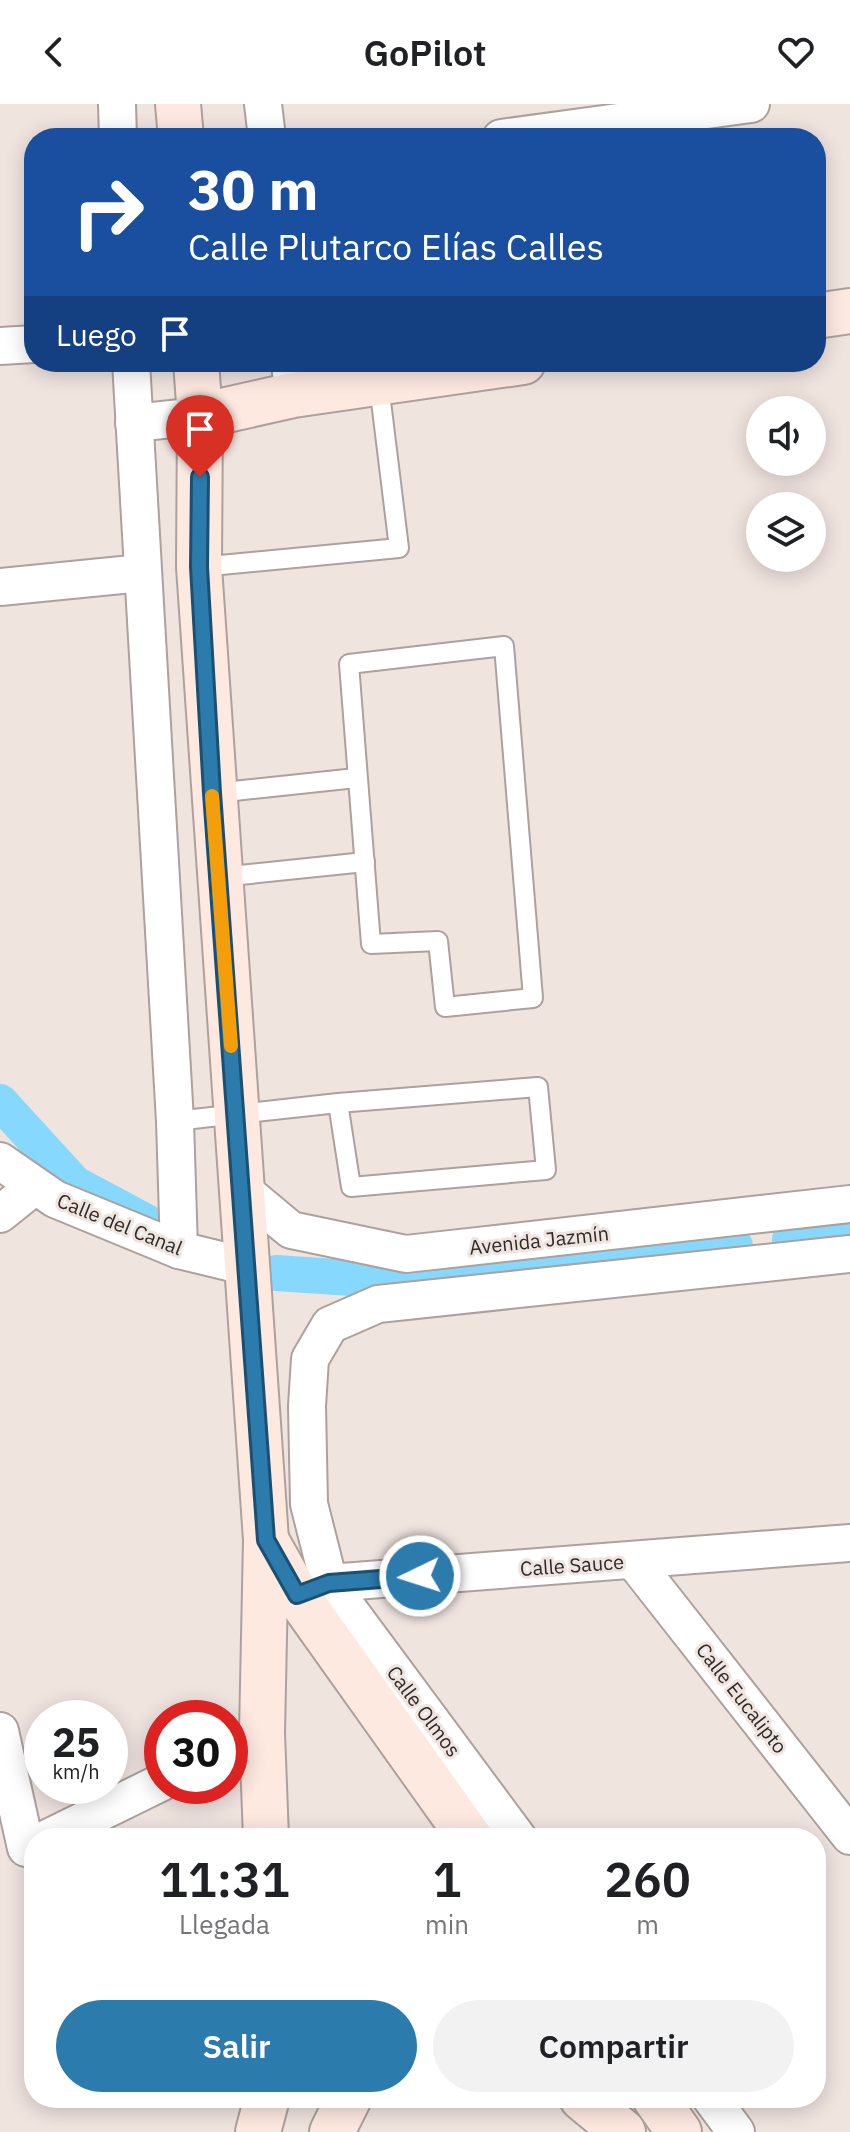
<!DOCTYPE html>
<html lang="es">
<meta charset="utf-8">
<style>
body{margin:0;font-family:"IBM Plex Sans",sans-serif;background:#f2f2f2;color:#202124;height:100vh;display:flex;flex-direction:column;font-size:30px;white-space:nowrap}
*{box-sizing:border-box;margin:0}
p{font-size:26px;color:#757577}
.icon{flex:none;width:44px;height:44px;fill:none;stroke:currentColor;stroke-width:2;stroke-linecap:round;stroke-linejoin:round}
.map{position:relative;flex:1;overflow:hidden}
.panel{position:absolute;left:24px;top:1724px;width:802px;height:280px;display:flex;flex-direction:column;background:#fff;border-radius:32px;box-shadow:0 4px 20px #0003}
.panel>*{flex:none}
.hud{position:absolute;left:24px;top:24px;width:802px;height:244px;border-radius:32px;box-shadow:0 4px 20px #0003;background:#1a4fa0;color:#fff;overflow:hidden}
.controls{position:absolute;left:746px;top:292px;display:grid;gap:16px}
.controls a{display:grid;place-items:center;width:80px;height:80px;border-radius:50%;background:#fff;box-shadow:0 4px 20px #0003;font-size:40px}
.speed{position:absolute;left:24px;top:1596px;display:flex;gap:16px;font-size:40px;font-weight:700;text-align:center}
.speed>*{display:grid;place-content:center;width:104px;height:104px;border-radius:50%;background:#fff;box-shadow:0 4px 20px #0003;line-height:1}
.speed small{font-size:20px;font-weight:400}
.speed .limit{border:12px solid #d22;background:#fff;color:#111}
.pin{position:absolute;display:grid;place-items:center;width:68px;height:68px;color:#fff;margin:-82px -34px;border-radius:50% 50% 50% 0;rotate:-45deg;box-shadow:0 0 8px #0007}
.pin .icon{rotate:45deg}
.me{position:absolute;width:88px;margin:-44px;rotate:266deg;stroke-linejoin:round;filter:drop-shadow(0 0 6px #0008)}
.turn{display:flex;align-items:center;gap:28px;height:168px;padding:0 32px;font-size:36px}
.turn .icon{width:104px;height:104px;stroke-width:2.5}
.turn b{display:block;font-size:56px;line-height:68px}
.then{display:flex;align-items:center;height:76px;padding:0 32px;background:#0003;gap:16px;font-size:30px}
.eta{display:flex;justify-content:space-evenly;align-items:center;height:136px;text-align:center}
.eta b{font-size:48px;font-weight:600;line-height:56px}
.cta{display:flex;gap:16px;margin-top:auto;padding:16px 32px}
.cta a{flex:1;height:92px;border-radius:48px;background:#2b7bac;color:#fff;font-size:32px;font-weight:600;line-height:92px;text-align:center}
.cta a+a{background:#f2f2f2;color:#202124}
header{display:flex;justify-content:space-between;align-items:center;height:104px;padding:0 32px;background:#fff;font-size:36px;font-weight:600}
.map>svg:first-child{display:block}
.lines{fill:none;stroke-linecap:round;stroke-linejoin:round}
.canal{stroke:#87d8fe;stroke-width:36}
.lane-casing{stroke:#aca19c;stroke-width:22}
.street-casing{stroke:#aca19c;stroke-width:40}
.secondary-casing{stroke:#aca19c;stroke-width:48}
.lane{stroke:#fff;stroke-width:18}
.street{stroke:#fff;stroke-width:36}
.secondary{stroke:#fee9e1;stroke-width:44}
.route-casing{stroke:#1c5070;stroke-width:20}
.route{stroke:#2b7bac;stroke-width:14}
.slow{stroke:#f59e0b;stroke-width:14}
.labels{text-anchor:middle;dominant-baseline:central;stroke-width:6;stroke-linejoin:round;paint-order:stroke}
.street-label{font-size:20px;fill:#2e2a28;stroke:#f0e4df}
</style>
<header><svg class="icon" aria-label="back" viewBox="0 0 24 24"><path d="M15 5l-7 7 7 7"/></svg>GoPilot<svg class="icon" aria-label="heart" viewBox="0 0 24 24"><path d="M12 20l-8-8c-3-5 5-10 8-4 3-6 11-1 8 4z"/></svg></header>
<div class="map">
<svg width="850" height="2028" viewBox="0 0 850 2028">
<rect width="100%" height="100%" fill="#f0e4df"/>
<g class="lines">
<g class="canal">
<polyline points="0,998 75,1080 148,1119"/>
<polyline points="790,1136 850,1129"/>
<polyline points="276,1169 367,1175 735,1142"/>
</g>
<g class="lane-casing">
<g id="lane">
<polyline points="200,463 399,444 379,281"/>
<polygon points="504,542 533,894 445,903 438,837 371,840 349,560"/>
<polyline points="215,689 356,674"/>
<polyline points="221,773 365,758"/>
<polyline points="175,1017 338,999 538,983 546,1066 351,1083 338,999"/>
</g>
</g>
<g class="street-casing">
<g id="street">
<polyline points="117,0 118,34"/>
<polyline points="263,0 267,34"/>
<polyline points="501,34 751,0"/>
<polyline points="0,242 34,240"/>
<polyline points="131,258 175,1017 179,1146"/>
<polyline points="290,258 293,291"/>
<polyline points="134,319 200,312"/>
<polyline points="0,483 142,469"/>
<polyline points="0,1057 55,1095 179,1146 249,1163"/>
<polyline points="243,1086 291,1126 406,1150 850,1100"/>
<polyline points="0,1110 35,1082"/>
<polyline points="633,1456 850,1732"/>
<polyline points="310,1486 329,1479 850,1439"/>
<polyline points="0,1627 26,1744"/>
<polyline points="230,1645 262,1629"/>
<polyline points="48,1734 162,1678"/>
<polyline points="518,1734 329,1479 309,1400 307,1302 310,1255 330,1221 378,1200 850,1150"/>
<polyline points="711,1994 736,2028"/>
</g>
</g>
<g class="secondary-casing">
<g id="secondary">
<polyline points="178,0 181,34"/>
<polyline points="816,212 850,207"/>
<polyline points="196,258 200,312 199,463 266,1436 262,1629 266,1734"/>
<polyline points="200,312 293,291 523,258"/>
<polyline points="266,1436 297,1491 470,1734"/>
<polyline points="582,1994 623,2028"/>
<polyline points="655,1994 679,2028"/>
<polyline points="258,2028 267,1994"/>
<polyline points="332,2028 349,1994"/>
</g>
</g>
<use href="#lane" class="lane"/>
<use href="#street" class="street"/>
<use href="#secondary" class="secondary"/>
</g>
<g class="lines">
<g class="route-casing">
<polyline id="route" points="200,373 199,463 212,689 266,1436 297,1491 329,1479 420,1472"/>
</g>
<use href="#route" class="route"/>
<polyline class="slow" points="212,692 231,942"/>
</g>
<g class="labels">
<g class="street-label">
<text transform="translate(120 1120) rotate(22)">Calle del Canal</text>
<text transform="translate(539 1136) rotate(-6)">Avenida Jazmín</text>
<text transform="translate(572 1461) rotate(-4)">Calle Sauce</text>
<text transform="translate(742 1594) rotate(52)">Calle Eucalipto</text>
<text transform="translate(424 1607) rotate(53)">Calle Olmos</text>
</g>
</g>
</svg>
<div class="controls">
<a><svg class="icon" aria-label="sound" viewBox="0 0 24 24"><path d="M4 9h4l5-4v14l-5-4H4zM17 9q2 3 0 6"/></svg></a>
<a><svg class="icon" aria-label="layers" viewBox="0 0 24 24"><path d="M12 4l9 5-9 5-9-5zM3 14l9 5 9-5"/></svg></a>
</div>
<div class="speed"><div>25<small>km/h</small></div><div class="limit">30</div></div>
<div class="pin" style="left:200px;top:373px;background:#d93025"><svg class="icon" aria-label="arrive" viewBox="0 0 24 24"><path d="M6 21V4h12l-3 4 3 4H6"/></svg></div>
<svg class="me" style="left:420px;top:1472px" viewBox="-20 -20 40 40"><circle r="17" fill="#2b7bac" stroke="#fff" stroke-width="3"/><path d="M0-11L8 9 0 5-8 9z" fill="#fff"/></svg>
<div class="hud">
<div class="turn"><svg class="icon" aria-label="right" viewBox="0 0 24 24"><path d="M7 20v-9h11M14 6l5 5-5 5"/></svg><div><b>30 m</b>Calle Plutarco Elías Calles</div></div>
<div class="then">Luego<svg class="icon" aria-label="arrive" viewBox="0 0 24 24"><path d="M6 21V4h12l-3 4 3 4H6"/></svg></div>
</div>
<section class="panel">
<div class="eta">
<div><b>11:31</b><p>Llegada</p></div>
<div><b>1</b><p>min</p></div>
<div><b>260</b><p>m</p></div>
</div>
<div class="cta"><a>Salir</a><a>Compartir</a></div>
</section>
</div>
